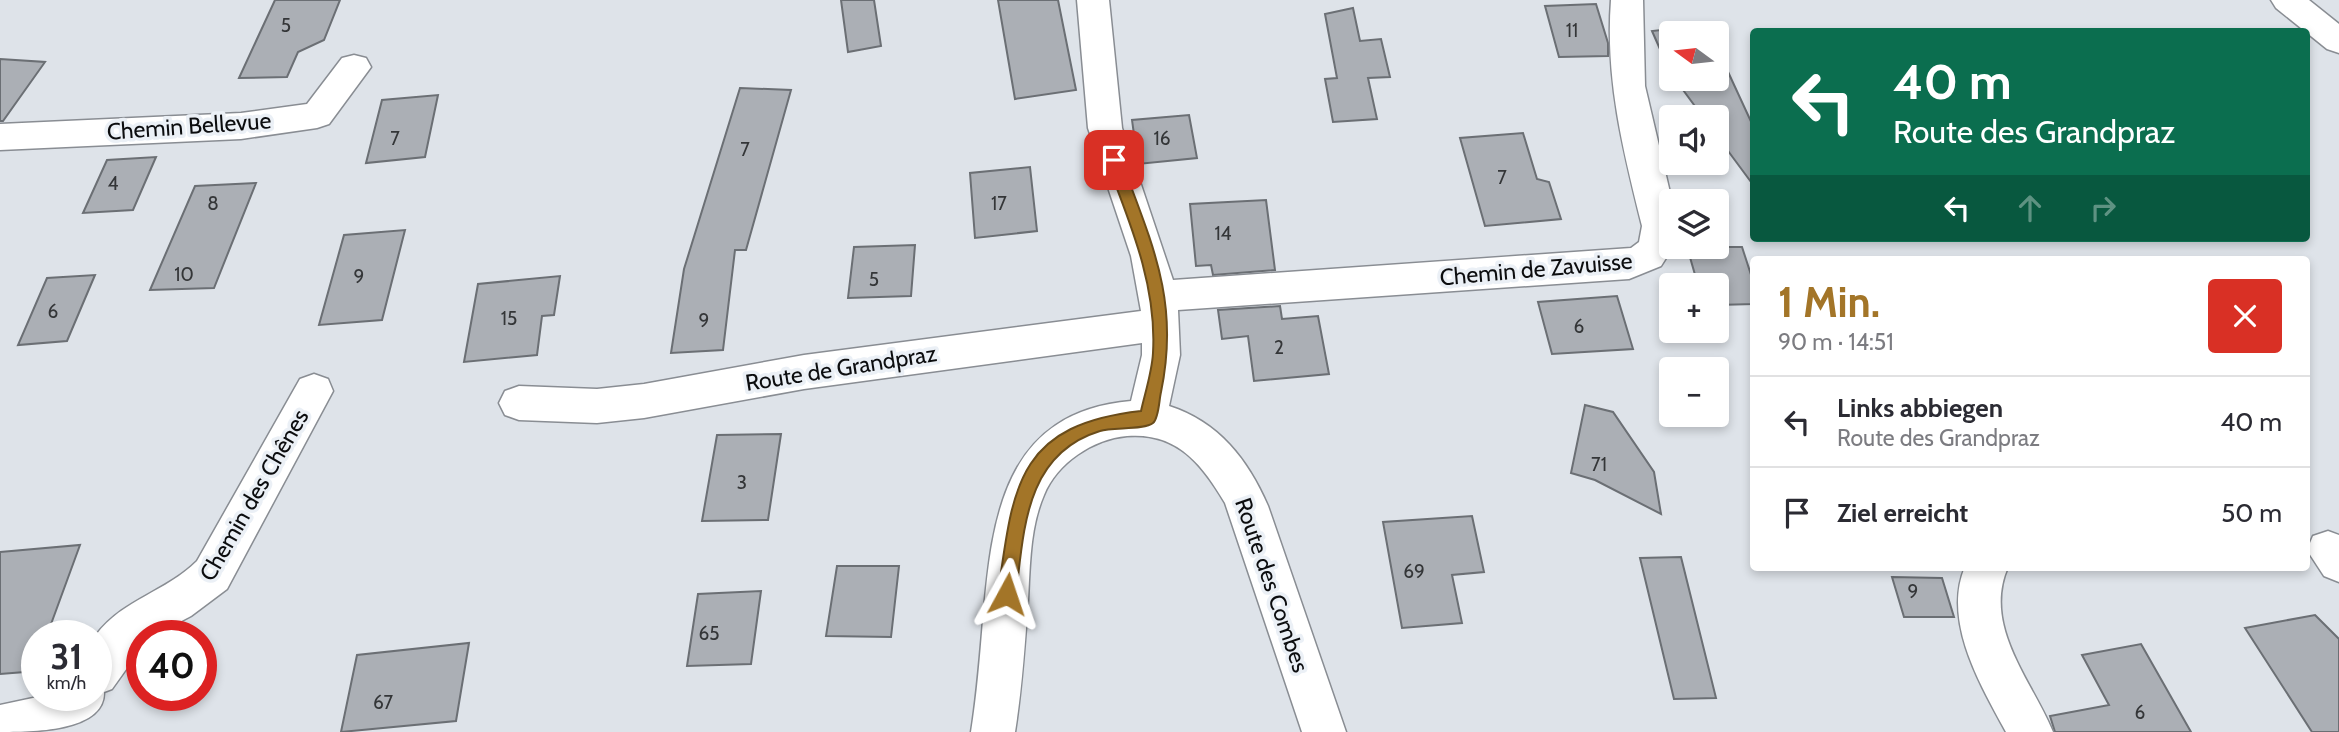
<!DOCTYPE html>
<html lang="de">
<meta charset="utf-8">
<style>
body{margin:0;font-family:Cabin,sans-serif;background:#f7f7f7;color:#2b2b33;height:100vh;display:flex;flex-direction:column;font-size:26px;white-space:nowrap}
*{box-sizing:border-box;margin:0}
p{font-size:23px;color:#7c7c81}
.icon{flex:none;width:38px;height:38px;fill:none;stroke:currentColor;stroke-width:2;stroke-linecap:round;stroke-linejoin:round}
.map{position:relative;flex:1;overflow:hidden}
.details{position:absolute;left:1750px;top:256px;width:560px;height:315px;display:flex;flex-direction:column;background:#fff;border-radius:7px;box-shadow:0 4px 10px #0003}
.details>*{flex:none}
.hud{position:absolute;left:1750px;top:28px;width:560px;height:214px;border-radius:7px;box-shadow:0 4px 10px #0003;background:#0b6e4f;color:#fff;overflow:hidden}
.needle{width:46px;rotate:285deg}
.fabs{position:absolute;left:1659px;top:21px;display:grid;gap:14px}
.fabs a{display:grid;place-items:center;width:70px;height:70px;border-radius:7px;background:#fff;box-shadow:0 4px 10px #0003;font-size:35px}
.speed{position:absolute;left:21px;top:620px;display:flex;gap:14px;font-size:35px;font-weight:700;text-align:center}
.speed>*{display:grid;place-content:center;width:91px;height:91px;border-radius:50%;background:#fff;box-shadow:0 4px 10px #0003;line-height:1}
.speed small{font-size:18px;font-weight:400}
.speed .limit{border:10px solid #d22;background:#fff;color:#111}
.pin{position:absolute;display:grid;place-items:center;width:60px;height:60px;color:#fff;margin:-30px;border-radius:14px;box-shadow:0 4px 10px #0006}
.me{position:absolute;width:77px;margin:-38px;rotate:5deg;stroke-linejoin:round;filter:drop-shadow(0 0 5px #0008)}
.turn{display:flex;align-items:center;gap:24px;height:147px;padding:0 28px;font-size:32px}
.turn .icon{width:91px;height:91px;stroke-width:2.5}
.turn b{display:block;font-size:49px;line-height:60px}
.lanes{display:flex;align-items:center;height:66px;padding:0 28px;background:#0003;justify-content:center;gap:35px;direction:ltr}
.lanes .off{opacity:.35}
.round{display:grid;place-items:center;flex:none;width:74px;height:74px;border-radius:7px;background:#f7f7f7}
.summary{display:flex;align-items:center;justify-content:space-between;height:119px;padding:0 28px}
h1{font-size:42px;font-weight:700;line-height:52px;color:#a37528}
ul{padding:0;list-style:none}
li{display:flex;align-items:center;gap:21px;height:91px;padding:0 28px;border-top:2px solid #e1e1e2}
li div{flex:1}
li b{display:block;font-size:26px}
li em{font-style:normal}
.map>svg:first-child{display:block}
.building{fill:#abafb5;stroke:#6b6f74;stroke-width:2}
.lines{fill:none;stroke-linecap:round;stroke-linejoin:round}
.minor-casing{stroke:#898d93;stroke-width:3}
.minor{fill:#fff;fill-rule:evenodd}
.route{fill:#a37528;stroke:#6a4c1a;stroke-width:2}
.labels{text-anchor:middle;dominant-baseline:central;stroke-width:7;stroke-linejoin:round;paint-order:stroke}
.number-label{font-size:19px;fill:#343638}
.street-label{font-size:23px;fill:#0c0d0f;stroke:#ebf0f6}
</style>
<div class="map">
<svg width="2339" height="732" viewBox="0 0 2339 732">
<rect width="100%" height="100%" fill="#dee3e9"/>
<g class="building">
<polygon points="275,0 340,0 324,40 298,52 287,77 239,78"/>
<polygon points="841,0 874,0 881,46 848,52"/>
<polygon points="998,0 1058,0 1076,90 1015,99"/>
<polygon points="1596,4 1608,43 1608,56 1559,57 1545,6"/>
<polygon points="1353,8 1360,41 1381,39 1390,77 1368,78 1377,119 1333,122 1325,79 1337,78 1325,14"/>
<polygon points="1706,25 1710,33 1671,33 1671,74 1652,31"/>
<polygon points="1717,48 1754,128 1754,186 1717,136 1717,117 1703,117 1675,79 1717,79"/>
<polygon points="0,59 45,62 3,121 0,121"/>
<polygon points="740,88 791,90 746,250 735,250 723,350 671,353 684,269"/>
<polygon points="438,95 425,157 366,163 382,100"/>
<polygon points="1189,115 1197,158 1138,164 1132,120"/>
<polygon points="1523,133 1537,179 1549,182 1561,219 1485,226 1460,138"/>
<polygon points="156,157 133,210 83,213 107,160"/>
<polygon points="1030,167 1037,231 975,238 970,173"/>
<polygon points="256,183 214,288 150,290 195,186"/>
<polygon points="1266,200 1275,270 1213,275 1211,265 1196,266 1190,204"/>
<polygon points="405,230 382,320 319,325 344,235"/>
<polygon points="915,245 911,296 848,298 854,247"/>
<polygon points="1687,247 1742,247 1754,284 1754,304 1717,305 1717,285 1698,285"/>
<polygon points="95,275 67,341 18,345 47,278"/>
<polygon points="560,276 554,315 542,316 537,355 464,362 478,284"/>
<polygon points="1617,296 1633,349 1552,354 1538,302"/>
<polygon points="1280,306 1282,319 1318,316 1329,374 1254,381 1248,336 1222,339 1218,310"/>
<polygon points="1585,405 1613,412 1654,472 1661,514 1595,480 1571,473"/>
<polygon points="781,434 768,520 702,521 717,435"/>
<polygon points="1472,516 1484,572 1452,575 1462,623 1402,628 1383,522"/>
<polygon points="80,545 47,635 37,635 37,671 0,674 0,552"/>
<polygon points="1681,557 1716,698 1674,699 1640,558"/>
<polygon points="837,566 899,566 891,637 826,636"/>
<polygon points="1892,577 1942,578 1954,617 1904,617"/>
<polygon points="761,591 751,664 687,666 698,594"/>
<polygon points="2315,615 2339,639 2339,732 2312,732 2245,628"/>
<polygon points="469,643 456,721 341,732 357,655"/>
<polygon points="2141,644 2191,732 2055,732 2050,716 2109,705 2082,655"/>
</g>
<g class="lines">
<g class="minor-casing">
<g id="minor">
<path d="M1077,0h32l13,128 51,152 458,-32 8,-6 3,-16c-19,-76 -37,-148 -31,-226h32l2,86 27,115 1,46 -12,19 -32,13 -451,31 2,45 -11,51c50,16 79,54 99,100l78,226h-44l-77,-229c-23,-39 -48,-71 -98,-67 -34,3 -70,27 -83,59 -14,32 -14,70 -16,105 -3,44 -6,88 -13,132h-44c6,-37 9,-75 12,-112 9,-103 21,-208 148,-219l11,-46v-12l-338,46 -160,29 -47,5 -78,-3 -14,-5 -6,-12 6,-12 14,-5 78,3 47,-5 160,-29 337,-44 -10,-55 -43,-128z"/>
<polygon points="2271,0 2309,0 2339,24 2339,53 2327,49 2276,8"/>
<polygon points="354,55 366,58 371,67 329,124 317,128 241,139 0,150 0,124 241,113 307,104 342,58"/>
<path d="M314,374l14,5 5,12 -106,198 -36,27 -36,19h-13v12l-30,42 -8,3c1,40 -73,40 -104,40v-27l47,-10h49v-60c27,-36 70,-43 101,-74l103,-182z"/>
<polygon points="2328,531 2339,535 2339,582 2324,576 2307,550 2313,536"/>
<path d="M1965,567h43c-26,59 24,114 45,165h-47c-25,-46 -64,-111 -41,-165z"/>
</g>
</g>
<use href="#minor" class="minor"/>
</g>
<path class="route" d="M1114,155l7,5c31,84 59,141 40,232 -2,8 -2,26 -8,31 -8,7 -41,4 -53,8 -75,23 -76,99 -84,163l-3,6 -6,2 -6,-2 -3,-6c15,-107 18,-169 143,-183 4,-18 11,-39 12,-58 4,-68 -23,-130 -47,-193z"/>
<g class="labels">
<g class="number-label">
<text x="286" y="25">5</text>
<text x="1572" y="30">11</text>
<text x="395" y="138">7</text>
<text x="1162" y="138">16</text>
<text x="745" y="149">7</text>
<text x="1502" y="177">7</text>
<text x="113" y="183">4</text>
<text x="213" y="203">8</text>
<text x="999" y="203">17</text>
<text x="1223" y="233">14</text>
<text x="184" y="274">10</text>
<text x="359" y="276">9</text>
<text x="874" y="279">5</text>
<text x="53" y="311">6</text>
<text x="509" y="318">15</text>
<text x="704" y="320">9</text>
<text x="1579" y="326">6</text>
<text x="1279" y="347">2</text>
<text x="1599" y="464">71</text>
<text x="742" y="482">3</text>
<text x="1414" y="571">69</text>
<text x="1913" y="591">9</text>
<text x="709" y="633">65</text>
<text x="383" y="702">67</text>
<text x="2140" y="712">6</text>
</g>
<g class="street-label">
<text transform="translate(189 126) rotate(-4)">Chemin Bellevue</text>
<text transform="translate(1536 269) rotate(-5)">Chemin de Zavuisse</text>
<text transform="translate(841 368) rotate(-9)">Route de Grandpraz</text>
<text transform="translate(254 495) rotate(-60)">Chemin des Chênes</text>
<text transform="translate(1272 585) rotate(71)">Route des Combes</text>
</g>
</g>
</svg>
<div class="fabs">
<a><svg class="needle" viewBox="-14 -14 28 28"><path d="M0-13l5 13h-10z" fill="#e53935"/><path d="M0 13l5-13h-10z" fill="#7c7c81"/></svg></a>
<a><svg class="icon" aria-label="sound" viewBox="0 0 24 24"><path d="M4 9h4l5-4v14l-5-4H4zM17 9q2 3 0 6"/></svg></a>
<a><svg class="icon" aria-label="layers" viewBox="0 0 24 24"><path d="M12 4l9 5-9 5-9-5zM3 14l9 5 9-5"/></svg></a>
<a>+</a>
<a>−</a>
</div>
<div class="speed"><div>31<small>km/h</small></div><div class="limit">40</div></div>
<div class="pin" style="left:1114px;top:160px;background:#d93025"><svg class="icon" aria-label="arrive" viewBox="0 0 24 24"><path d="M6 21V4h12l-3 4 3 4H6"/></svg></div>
<svg class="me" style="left:1007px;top:594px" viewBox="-20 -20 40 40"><path d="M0-17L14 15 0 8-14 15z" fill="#a37528" stroke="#fff" stroke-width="4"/></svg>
<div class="hud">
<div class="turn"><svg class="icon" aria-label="left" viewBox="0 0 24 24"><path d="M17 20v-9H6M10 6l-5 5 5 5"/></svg><div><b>40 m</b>Route des Grandpraz</div></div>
<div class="lanes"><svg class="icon" aria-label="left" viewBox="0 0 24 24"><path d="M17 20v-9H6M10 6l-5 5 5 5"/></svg><svg class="icon off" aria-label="ahead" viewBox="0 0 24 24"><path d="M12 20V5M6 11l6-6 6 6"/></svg><svg class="icon off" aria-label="right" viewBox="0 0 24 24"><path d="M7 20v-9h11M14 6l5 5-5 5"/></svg></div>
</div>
<section class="details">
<div class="summary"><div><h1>1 Min.</h1><p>90 m · 14:51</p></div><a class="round" style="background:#d93025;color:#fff"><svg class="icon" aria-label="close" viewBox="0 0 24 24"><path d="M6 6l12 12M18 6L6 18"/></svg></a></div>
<ul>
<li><svg class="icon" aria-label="left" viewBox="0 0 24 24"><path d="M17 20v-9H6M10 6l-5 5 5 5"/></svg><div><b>Links abbiegen</b><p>Route des Grandpraz</p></div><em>40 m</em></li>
<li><svg class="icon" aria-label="arrive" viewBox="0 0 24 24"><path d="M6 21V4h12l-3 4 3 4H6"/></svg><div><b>Ziel erreicht</b></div><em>50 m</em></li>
</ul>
</section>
</div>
